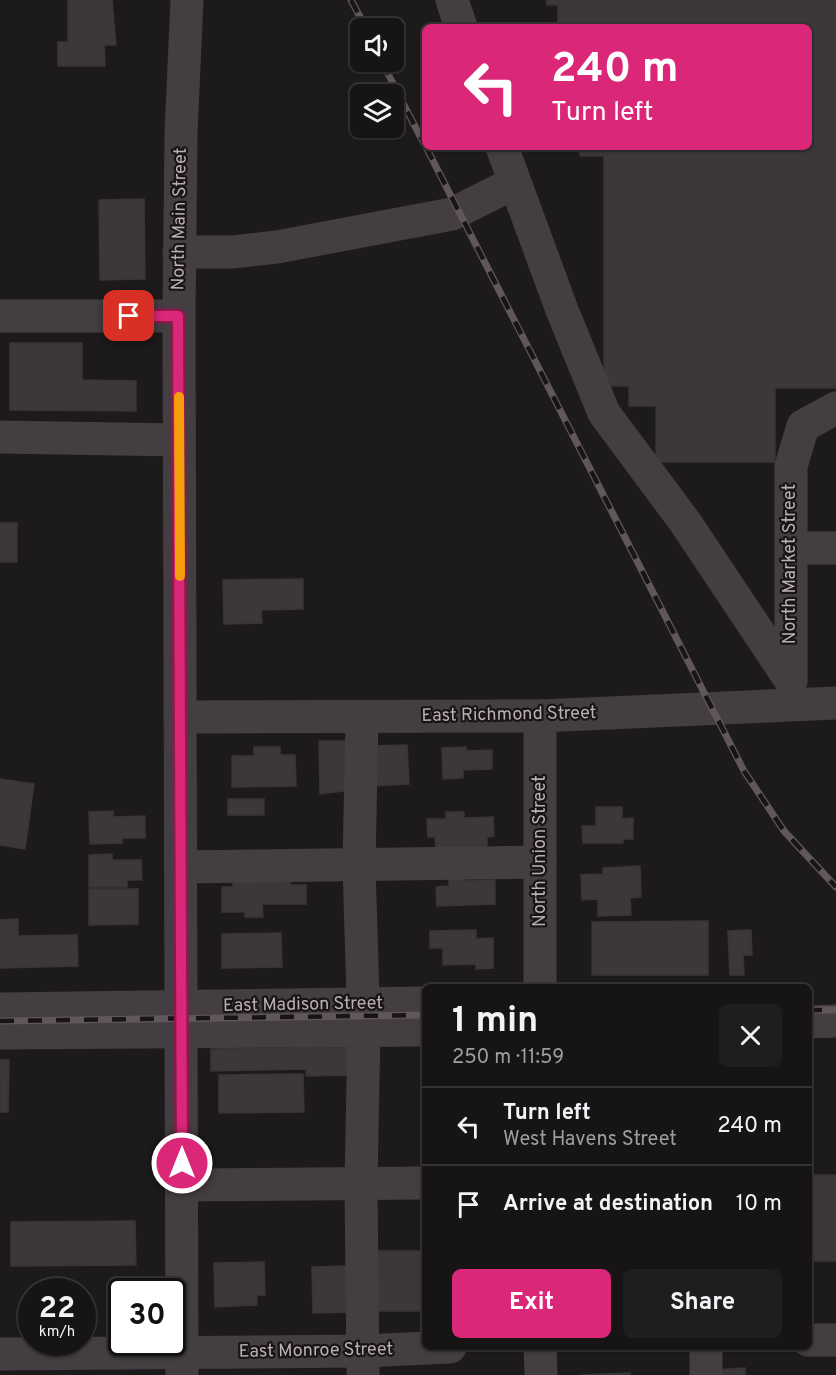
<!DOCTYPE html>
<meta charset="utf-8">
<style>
body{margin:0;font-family:Overpass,sans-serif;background:#1f1d1d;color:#f1f3f6;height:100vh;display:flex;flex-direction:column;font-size:22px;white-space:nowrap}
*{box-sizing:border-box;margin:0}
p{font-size:20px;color:#9e9ea0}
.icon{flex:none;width:33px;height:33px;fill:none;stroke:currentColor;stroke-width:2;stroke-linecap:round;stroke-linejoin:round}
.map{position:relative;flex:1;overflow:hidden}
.details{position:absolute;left:422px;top:984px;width:390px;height:366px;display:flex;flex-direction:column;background:#161414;border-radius:9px;box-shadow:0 2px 4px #0004,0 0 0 2px #353334}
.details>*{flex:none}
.banner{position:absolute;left:422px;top:24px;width:390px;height:126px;border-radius:9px;box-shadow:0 2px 4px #0004,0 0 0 2px #353334;background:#db2777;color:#fff;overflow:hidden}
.fabs{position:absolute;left:350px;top:18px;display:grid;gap:12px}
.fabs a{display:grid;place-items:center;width:54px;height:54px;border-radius:9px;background:#161414;box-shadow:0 2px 4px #0004,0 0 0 2px #353334;font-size:30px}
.speed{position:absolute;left:18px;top:1278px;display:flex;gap:12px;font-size:30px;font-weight:700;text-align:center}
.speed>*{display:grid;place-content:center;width:78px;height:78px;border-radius:50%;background:#161414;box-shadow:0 2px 4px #0004,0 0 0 2px #353334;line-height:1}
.speed small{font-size:15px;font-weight:400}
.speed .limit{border:3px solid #111;border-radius:9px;background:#fff;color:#111}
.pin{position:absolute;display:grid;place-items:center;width:51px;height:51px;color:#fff;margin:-26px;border-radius:12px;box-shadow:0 3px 9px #0006}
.me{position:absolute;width:66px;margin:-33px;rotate:0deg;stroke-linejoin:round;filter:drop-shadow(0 0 4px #0008)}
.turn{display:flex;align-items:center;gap:21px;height:126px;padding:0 30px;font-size:27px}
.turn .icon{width:78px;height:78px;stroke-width:2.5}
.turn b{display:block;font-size:42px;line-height:51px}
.round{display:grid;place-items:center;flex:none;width:63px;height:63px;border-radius:9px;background:#1f1d1d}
.overview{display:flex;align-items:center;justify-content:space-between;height:102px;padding:0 30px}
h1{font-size:36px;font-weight:700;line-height:45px}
.primary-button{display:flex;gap:12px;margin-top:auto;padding:12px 30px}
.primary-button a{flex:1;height:69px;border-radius:9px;background:#db2777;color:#fff;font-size:24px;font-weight:700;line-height:69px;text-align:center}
.primary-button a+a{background:#1f1d1d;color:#f1f3f6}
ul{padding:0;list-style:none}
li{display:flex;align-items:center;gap:18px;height:78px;padding:0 30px;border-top:2px solid #353334}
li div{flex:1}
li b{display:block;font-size:22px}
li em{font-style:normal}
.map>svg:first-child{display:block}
.building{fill:#3c373a;stroke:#393436;stroke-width:1.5}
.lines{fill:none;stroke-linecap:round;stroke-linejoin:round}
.minor{stroke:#443d41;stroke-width:33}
.rail-casing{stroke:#60565b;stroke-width:7}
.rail{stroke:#181516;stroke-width:4.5;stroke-dasharray:14;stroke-linecap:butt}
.route-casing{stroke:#8e194d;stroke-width:15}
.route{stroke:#db2777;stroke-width:10}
.slow{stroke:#f59e0b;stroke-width:10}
.labels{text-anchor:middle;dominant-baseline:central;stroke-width:4.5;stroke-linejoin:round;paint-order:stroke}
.street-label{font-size:18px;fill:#bdadb7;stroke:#181516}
</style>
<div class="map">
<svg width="836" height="1375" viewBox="0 0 836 1375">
<rect width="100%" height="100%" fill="#1d1a1b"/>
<g class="building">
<polygon points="68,0 112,0 116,45 104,45 105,66 58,66 58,42 68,42"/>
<polygon points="547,0 836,0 836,388 775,388 775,462 656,462 656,406 629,406 629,386 604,386 604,156 580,156 580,147 808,147 808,27 558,27 558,5 547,5"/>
<polygon points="144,199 145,279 100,280 99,200"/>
<polygon points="10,343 82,343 82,380 136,381 136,411 10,410"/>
<rect x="0" y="523" width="17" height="39"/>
<polygon points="303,579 303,609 261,610 262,623 224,624 223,580"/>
<polygon points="319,741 349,741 351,790 320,794"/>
<polygon points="407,745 409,784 371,786 369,746"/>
<polygon points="254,747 280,747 280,755 295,755 296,786 232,787 232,756 254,756"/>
<polygon points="466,747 466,751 492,750 492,769 463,770 463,778 443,779 442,748"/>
<polygon points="0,779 34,784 25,849 0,845"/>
<rect x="228" y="799" width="36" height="16"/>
<polygon points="596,807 622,807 622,819 633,818 633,839 623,839 623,843 583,843 582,826 596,826"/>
<polygon points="113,811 113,817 145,816 145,838 122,838 122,843 90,844 89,812"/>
<polygon points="446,812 464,812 464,818 493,817 494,836 487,837 487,848 436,849 435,837 428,837 427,819 446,819"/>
<polygon points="112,854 112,860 141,860 142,880 127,880 127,887 89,887 89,855"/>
<polygon points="640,866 641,897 630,898 631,915 598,916 598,899 582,900 581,875 603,874 603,868"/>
<polygon points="449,870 464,870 464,881 495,880 495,904 437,906 436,887 449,886"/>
<polygon points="290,877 290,885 306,885 306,904 262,904 263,917 245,917 245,912 222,912 222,887 233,887 233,878"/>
<polygon points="89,889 138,889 138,924 89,925"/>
<polygon points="18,919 18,936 77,935 78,966 0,968 0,920"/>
<polygon points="708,921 708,975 592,975 592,922"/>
<polygon points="476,930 476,939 493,938 493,968 476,969 476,964 443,965 443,948 430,948 430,931"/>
<polygon points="751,930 752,955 743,955 744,975 730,975 728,931"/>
<polygon points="281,933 282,967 222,968 222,934"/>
<polygon points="351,1047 352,1075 306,1076 306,1069 211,1071 211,1049"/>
<polygon points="0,1060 9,1060 8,1112 0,1112"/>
<polygon points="303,1074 304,1112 219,1113 219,1075"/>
<rect x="808" y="1175" width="28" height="86"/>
<polygon points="135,1221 136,1265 11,1266 11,1222"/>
<polygon points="367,1251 424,1251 424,1311 375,1311"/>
<polygon points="264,1262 265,1295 257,1295 257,1305 215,1307 214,1263"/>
<polygon points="351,1266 352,1312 313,1313 312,1267"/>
<polygon points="745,1368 745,1375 713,1375 713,1370"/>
<polygon points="630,1373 630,1375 581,1375"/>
</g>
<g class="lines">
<g class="minor">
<polyline points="452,0 461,27"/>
<polyline points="502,147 562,310 604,413 685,522 791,681"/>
<polyline points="179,252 232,252 277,247 452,214 514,183"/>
<polyline points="0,316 179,316"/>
<polyline points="0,437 179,440"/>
<polyline points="791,548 836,548"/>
<polyline points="791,681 791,466 803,426 836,408"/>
<polyline points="540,716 540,987"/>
<polyline points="181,717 540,716 836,703"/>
<polyline points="362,718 359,865 364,1031 361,1184 363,1375"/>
<polyline points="181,867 540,862"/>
<polyline points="0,1009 424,1003"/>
<polyline points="808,1022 836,1021"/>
<polyline points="0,1033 424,1030"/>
<polyline points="182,1185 424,1183"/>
<polyline points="808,1340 836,1340"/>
<polyline points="540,1347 541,1375"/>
<polyline points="706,1347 706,1375"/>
<polyline points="0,1354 362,1351 450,1347"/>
<polyline points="182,1375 179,316 181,133 187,0"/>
</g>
<g class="rail-casing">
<g id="rail">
<polyline points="351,0 366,28"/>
<polyline points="382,62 424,144"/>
<polyline points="426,147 744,771 784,831 836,887"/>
<polyline points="808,1010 836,1010"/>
<polyline points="0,1021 424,1015"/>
</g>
</g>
<use href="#rail" class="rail"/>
</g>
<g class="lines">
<g class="route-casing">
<polyline id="route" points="129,316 178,316 182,1163"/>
</g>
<use href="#route" class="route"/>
<polyline class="slow" points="179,397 180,576"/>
</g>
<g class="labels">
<g class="street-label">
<text transform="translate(180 219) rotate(-89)">North Main Street</text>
<text transform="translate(790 564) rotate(-90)">North Market Street</text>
<text transform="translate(509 715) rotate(-1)">East Richmond Street</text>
<text transform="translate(540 851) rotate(-90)">North Union Street</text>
<text transform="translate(303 1005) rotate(-1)">East Madison Street</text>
<text transform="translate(316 1351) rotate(-1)">East Monroe Street</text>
</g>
</g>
</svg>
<div class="fabs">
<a><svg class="icon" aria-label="sound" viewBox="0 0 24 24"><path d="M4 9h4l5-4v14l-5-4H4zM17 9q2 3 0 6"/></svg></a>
<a><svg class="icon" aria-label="layers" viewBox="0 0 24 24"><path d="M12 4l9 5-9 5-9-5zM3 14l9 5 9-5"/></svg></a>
</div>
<div class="speed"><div>22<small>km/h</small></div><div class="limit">30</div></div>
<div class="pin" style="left:129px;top:316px;background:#d93025"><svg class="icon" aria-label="arrive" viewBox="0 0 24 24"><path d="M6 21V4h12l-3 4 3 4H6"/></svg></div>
<svg class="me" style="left:182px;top:1163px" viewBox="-20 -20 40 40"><circle r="17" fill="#db2777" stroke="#fff" stroke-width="3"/><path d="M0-11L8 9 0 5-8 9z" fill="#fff"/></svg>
<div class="banner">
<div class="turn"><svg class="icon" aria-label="left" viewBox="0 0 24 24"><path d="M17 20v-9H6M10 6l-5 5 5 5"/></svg><div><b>240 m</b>Turn left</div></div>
</div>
<section class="details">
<div class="overview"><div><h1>1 min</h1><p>250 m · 11:59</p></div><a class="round"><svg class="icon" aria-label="close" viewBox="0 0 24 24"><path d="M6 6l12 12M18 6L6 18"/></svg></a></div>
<ul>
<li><svg class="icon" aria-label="left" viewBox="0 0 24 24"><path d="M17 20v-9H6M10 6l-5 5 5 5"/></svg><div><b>Turn left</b><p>West Havens Street</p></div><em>240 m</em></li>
<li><svg class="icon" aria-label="arrive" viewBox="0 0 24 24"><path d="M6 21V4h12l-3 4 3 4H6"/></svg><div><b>Arrive at destination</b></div><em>10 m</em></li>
</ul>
<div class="primary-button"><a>Exit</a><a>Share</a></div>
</section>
</div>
